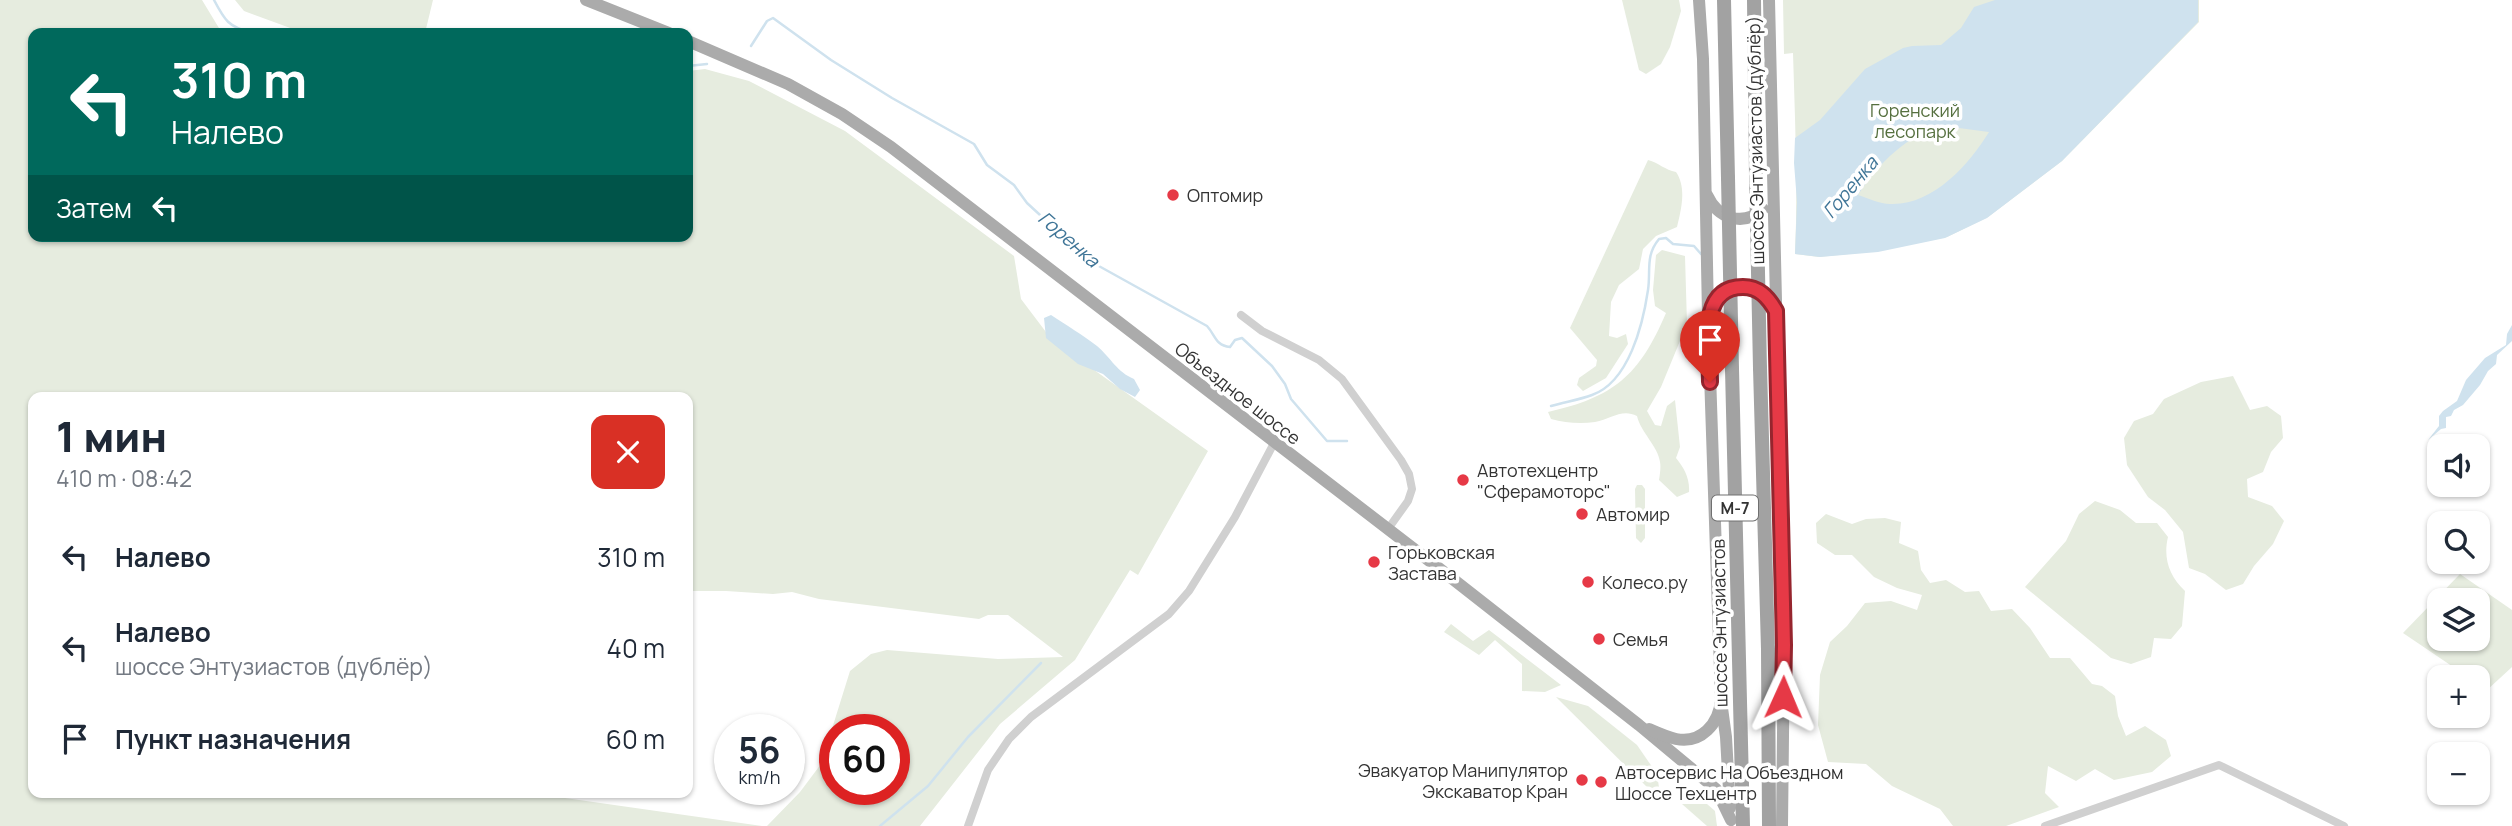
<!DOCTYPE html>
<html lang="ru">
<meta charset="utf-8">
<style>
body{margin:0;font-family:Manrope,sans-serif;background:#f6f6f7;color:#1f2937;height:100vh;display:flex;flex-direction:column;font-size:26px;white-space:nowrap}
*{box-sizing:border-box;margin:0}
p{font-size:23px;color:#747a83}
.icon{flex:none;width:38px;height:38px;fill:none;stroke:currentColor;stroke-width:2;stroke-linecap:round;stroke-linejoin:round}
.map{position:relative;flex:1;overflow:hidden}
.side{position:absolute;left:28px;top:392px;width:665px;height:406px;display:flex;flex-direction:column;background:#fff;border-radius:14px;box-shadow:0 2px 5px #0004}
.side>*{flex:none}
.banner{position:absolute;left:28px;top:28px;width:665px;height:214px;border-radius:14px;box-shadow:0 2px 5px #0004;background:#00695c;color:#fff;overflow:hidden}
.fabs{position:absolute;left:2427px;top:434px;display:grid;gap:14px}
.fabs a{display:grid;place-items:center;width:63px;height:63px;border-radius:14px;background:#fff;box-shadow:0 2px 5px #0004;font-size:35px}
.speed{position:absolute;left:714px;top:714px;display:flex;gap:14px;font-size:35px;font-weight:700;text-align:center}
.speed>*{display:grid;place-content:center;width:91px;height:91px;border-radius:50%;background:#fff;box-shadow:0 2px 5px #0004;line-height:1}
.speed small{font-size:18px;font-weight:400}
.speed .limit{border:10px solid #d22;background:#fff;color:#111}
.pin{position:absolute;display:grid;place-items:center;width:60px;height:60px;color:#fff;margin:-72px -30px;border-radius:50% 50% 50% 0;rotate:-45deg;box-shadow:0 0 7px #0007}
.pin .icon{rotate:45deg}
.me{position:absolute;width:77px;margin:-38px;rotate:1deg;stroke-linejoin:round;filter:drop-shadow(0 0 5px #0008)}
.turn{display:flex;align-items:center;gap:24px;height:147px;padding:0 28px;font-size:32px}
.turn .icon{width:91px;height:91px;stroke-width:2.5}
.turn b{display:block;font-size:49px;line-height:60px}
.then{display:flex;align-items:center;height:66px;padding:0 28px;background:#0003;gap:14px;font-size:26px}
.round{display:grid;place-items:center;flex:none;width:74px;height:74px;border-radius:14px;background:#f6f6f7}
.head{display:flex;align-items:center;justify-content:space-between;height:119px;padding:0 28px}
h1{font-size:42px;font-weight:800;line-height:52px}
ul{padding:0;list-style:none}
li{display:flex;align-items:center;gap:21px;height:91px;padding:0 28px}
li div{flex:1}
li b{display:block;font-size:26px}
li em{font-style:normal}
.map>svg:first-child{display:block}
.green{fill:#e6ecdf;fill-rule:evenodd}
.water{fill:#cfe2ee;fill-rule:evenodd}
.lines{fill:none;stroke-linecap:round;stroke-linejoin:round}
.stream{stroke:#cfe2ee;stroke-width:2.5}
.minor{stroke:#d0d0d0;stroke-width:8}
.primary{stroke:#ababab;stroke-width:12}
.trunk{stroke:#a2a2a2;stroke-width:14}
.trunk-bridge{stroke:#a2a2a2;stroke-width:14}
.route-casing{stroke:#96252e;stroke-width:18}
.route{stroke:#e63946;stroke-width:12}
.poi-dot{fill:#e63946;stroke:#fff;stroke-width:2.5}
.labels{text-anchor:middle;dominant-baseline:central;stroke-width:7;stroke-linejoin:round;paint-order:stroke}
.shield{fill:#fff;stroke:#707070;stroke-width:2}
.shield-label{font-size:16px;font-weight:bold;fill:#333}
.park-label{font-size:18px;fill:#56703f;stroke:#fff}
.street-label{font-size:18px;fill:#333;stroke:#fff}
.poi-label{font-size:18px;fill:#333;stroke:#fff;text-anchor:start}
.water-label{font-size:19px;font-style:italic;fill:#3f7597;stroke:#fff}
</style>
<div class="map">
<svg width="2512" height="826" viewBox="0 0 2512 826">
<rect width="100%" height="100%" fill="#fff"/>
<g class="green">
<path d="M0,0h202l20,33h-189v203h655v-165l17,-2 44,12 96,50 169,125 7,43 31,41 156,111 -70,124 -8,-5 -55,90 -75,64 -80,102h-153l33,-34 21,-28 29,-93 21,-17 16,-4 111,9 65,-2 -55,-42h-20l-9,4 -160,-20 -27,-7 -19,2 -47,-3h-38v-194h-655v396h515l17,5 197,28h-762zM835,730h59v59h-59z"/>
<polygon points="235,0 433,0 425,33 304,33 244,11"/>
<polygon points="1622,0 1679,0 1681,11 1670,47 1661,64 1646,74 1639,70"/>
<path d="M1783,0h416v22l-137,139 -74,56 -41,20 -68,14 -60,6 -24,-3c3,-67 0,-134 -2,-201l-9,1z"/>
<path d="M1648,160c11,3 17,10 28,12 11,16 5,38 1,55l-21,9 -13,13 -4,20 -20,16 -8,17 -2,34 8,2 9,-4 2,10 -22,34 -23,13 -6,-6 2,-7 17,-12 1,-6 -27,-32z"/>
<path d="M1662,250l23,6 2,68 -26,63 -14,24 8,14 6,1 6,-20 8,-6 5,47 -4,11c8,10 14,20 13,34l-12,5 -18,-17c1,-6 2,-13 1,-18 -2,-16 -19,-29 -23,-46 -15,-8 -26,3 -42,6 -14,2 -30,1 -44,-3l-3,-7c66,-15 91,-36 118,-99l-11,-7 -2,-16 3,-35z"/>
<polygon points="2233,376 2250,410 2267,406 2281,416 2283,438 2271,452 2263,472 2247,479 2248,497 2272,506 2284,521 2273,544 2254,566 2243,584 2226,590 2205,574 2189,568 2183,532 2165,510 2148,497 2127,465 2124,438 2134,421 2153,414 2164,399 2201,382"/>
<polygon points="1637,485 1642,485 1645,489 1645,538 1641,543 1636,538 1635,489"/>
<path d="M2095,501l25,9 16,13h21l11,14c-5,21 1,39 17,54l-3,35 -11,13 -17,-1 -3,19 -20,7 -20,-6 -86,-71 41,-46 13,-27z"/>
<polygon points="1826,514 1852,524 1866,519 1885,518 1901,522 1899,543 1918,551 1921,570 1930,583 1946,580 1965,592 1979,591 1991,611 2012,609 2030,628 2050,658 2070,658 2092,684 2102,686 2115,696 2118,716 2126,736 2145,726 2166,740 2171,756 2152,772 2114,780 2095,769 2076,781 2048,766 2045,793 2059,807 2006,826 1953,826 1940,809 1892,786 1866,764 1828,762 1818,725 1820,675 1830,642 1847,626 1865,603 1891,601 1917,610 1922,595 1897,588 1874,577 1852,555 1835,555 1817,543 1816,523"/>
<path d="M2460,574l52,36v57l-25,23 -9,-6v-7h-10l-65,-44zM2440,600h38v39h-38z"/>
<polygon points="1451,624 1473,641 1489,630 1561,685 1545,692 1522,691 1522,664 1495,640 1479,655 1444,632"/>
<polygon points="1556,697 1588,706 1637,745 1657,774 1660,794 1649,789"/>
<polygon points="1682,804 1707,804 1715,811 1717,826 1707,826"/>
</g>
<g class="water">
<path d="M1995,0h203v22l-136,139 -75,57 -42,20 -67,14 -58,5 -25,-3 2,-52 -3,-39 1,-25 25,-18 45,-51 38,-21 9,-2 29,-1 20,-17 13,-21zM1944,126l45,6c-20,33 -57,74 -99,72 -10,0 -22,-6 -32,-9 21,-32 48,-60 86,-69z"/>
<path d="M1051,315c15,10 32,20 46,31 14,12 20,26 37,33l6,11 -5,7 -15,-8 -17,-15 -25,-10 -32,-26 -2,-20z"/>
<polygon points="2512,325 2512,341 2497,355 2496,364 2488,371 2480,385 2463,405 2454,410 2451,416 2446,417 2446,428 2441,429 2428,440 2439,426 2439,416 2443,411 2457,401 2466,380 2485,358 2506,345 2507,334"/>
</g>
<g class="lines">
<g class="stream">
<path d="M214,0c11,21 14,26 37,33"/>
<path d="M751,46l16,-25 6,-3 58,42 61,38 82,46 13,21 27,20 13,18 25,23 23,14 7,7 6,13 119,66c9,10 8,19 23,21l5,-7 7,-2 30,28 13,18 6,15 36,42h20"/>
<polyline points="688,66 707,64"/>
<path d="M1551,406c13,-4 28,-6 41,-11 37,-13 51,-71 56,-105 3,-20 -3,-34 11,-51l7,-1 7,6 21,2 7,8"/>
<polyline points="880,826 928,786 968,737 1041,663"/>
</g>
<g class="minor">
<polyline points="1241,315 1262,331 1319,360 1342,379 1401,460 1409,474 1412,489 1408,501 1388,529"/>
<polyline points="968,826 988,770 1009,739 1031,717 1169,614 1189,591 1235,517 1274,443"/>
<polyline points="2045,826 2219,765 2344,826"/>
</g>
<g class="primary">
<polyline points="586,0 669,33"/>
<polyline points="1769,0 1784,645 1782,826"/>
<polyline points="688,41 788,84 842,114 891,147 1440,569 1639,725 1716,789 1731,820"/>
<path d="M1707,195c11,24 36,32 56,14"/>
<path d="M1709,314c15,-35 48,-37 67,-4"/>
<polyline points="1722,708 1726,737 1730,808"/>
<path d="M1649,729c9,4 18,8 27,10 25,5 43,-15 45,-39l-13,-385 -5,-256 -4,-59"/>
</g>
<g class="trunk">
<polyline points="1724,0 1728,178"/>
<polyline points="1754,0 1756,176"/>
<polyline points="1760,368 1768,649 1769,826"/>
<polyline points="1732,369 1743,826"/>
</g>
<g class="trunk-bridge">
<polyline points="1756,176 1760,368"/>
<polyline points="1728,178 1732,369"/>
</g>
</g>
<g class="lines">
<g class="route-casing">
<path id="route" d="M1710,382c0,-30 -14,-95 33,-95 16,0 25,10 33,24l8,334 -1,52"/>
</g>
<use href="#route" class="route"/>
</g>
<g class="poi-dot">
<circle cx="1173" cy="195" r="7"/>
<circle cx="1463" cy="480" r="7"/>
<circle cx="1582" cy="514" r="7"/>
<circle cx="1374" cy="562" r="7"/>
<circle cx="1588" cy="582" r="7"/>
<circle cx="1599" cy="639" r="7"/>
<circle cx="1582" cy="780" r="7"/>
<circle cx="1601" cy="782" r="7"/>
</g>
<g class="labels">
<rect class="shield" x="1712" y="495.5" width="46" height="25" rx="5"/>
<g class="shield-label">
<text x="1735" y="508">М-7</text>
</g>
<g class="park-label">
<text x="1915" y="110">Горенский<tspan x="1915" dy="21">лесопарк</tspan></text>
</g>
<g class="street-label">
<text transform="translate(1755 140) rotate(-91)">шоссе Энтузиастов (дублёр)</text>
<text transform="translate(1238 393) rotate(38)">Объездное шоссе</text>
<text transform="translate(1719 623) rotate(-91)">шоссе Энтузиастов</text>
</g>
<g class="poi-label">
<text x="1187" y="195">Оптомир</text>
<text x="1477" y="470">Автотехцентр<tspan x="1477" dy="21">"Сферамоторс"</tspan></text>
<text x="1596" y="514">Автомир</text>
<text x="1388" y="552">Горьковская<tspan x="1388" dy="21">Застава</tspan></text>
<text x="1602" y="582">Колесо.ру</text>
<text x="1613" y="639">Семья</text>
<text x="1568" y="770" text-anchor="end">Эвакуатор Манипулятор<tspan x="1568" dy="21">Экскаватор Кран</tspan></text>
<text x="1615" y="772">Автосервис На Объездном<tspan x="1615" dy="21">Шоссе Техцентр</tspan></text>
</g>
<g class="water-label">
<text transform="translate(1850 187) rotate(-50)">Горенка</text>
<text transform="translate(1069 239) rotate(41)">Горенка</text>
</g>
</g>
</svg>
<div class="fabs">
<a><svg class="icon" aria-label="sound" viewBox="0 0 24 24"><path d="M4 9h4l5-4v14l-5-4H4zM17 9q2 3 0 6"/></svg></a>
<a><svg class="icon" aria-label="search" viewBox="0 0 24 24"><circle cx="10" cy="10" r="6"/><path d="M15 15l6 6"/></svg></a>
<a><svg class="icon" aria-label="layers" viewBox="0 0 24 24"><path d="M12 4l9 5-9 5-9-5zM3 14l9 5 9-5"/></svg></a>
<a>+</a>
<a>−</a>
</div>
<div class="speed"><div>56<small>km/h</small></div><div class="limit">60</div></div>
<div class="pin" style="left:1710px;top:382px;background:#d93025"><svg class="icon" aria-label="arrive" viewBox="0 0 24 24"><path d="M6 21V4h12l-3 4 3 4H6"/></svg></div>
<svg class="me" style="left:1783px;top:697px" viewBox="-20 -20 40 40"><path d="M0-17L14 15 0 8-14 15z" fill="#e63946" stroke="#fff" stroke-width="4"/></svg>
<div class="banner">
<div class="turn"><svg class="icon" aria-label="left" viewBox="0 0 24 24"><path d="M17 20v-9H6M10 6l-5 5 5 5"/></svg><div><b>310 m</b>Налево</div></div>
<div class="then">Затем<svg class="icon" aria-label="left" viewBox="0 0 24 24"><path d="M17 20v-9H6M10 6l-5 5 5 5"/></svg></div>
</div>
<section class="side">
<div class="head"><div><h1>1 мин</h1><p>410 m · 08:42</p></div><a class="round" style="background:#d93025;color:#fff"><svg class="icon" aria-label="close" viewBox="0 0 24 24"><path d="M6 6l12 12M18 6L6 18"/></svg></a></div>
<ul>
<li><svg class="icon" aria-label="left" viewBox="0 0 24 24"><path d="M17 20v-9H6M10 6l-5 5 5 5"/></svg><div><b>Налево</b></div><em>310 m</em></li>
<li><svg class="icon" aria-label="left" viewBox="0 0 24 24"><path d="M17 20v-9H6M10 6l-5 5 5 5"/></svg><div><b>Налево</b><p>шоссе Энтузиастов (дублёр)</p></div><em>40 m</em></li>
<li><svg class="icon" aria-label="arrive" viewBox="0 0 24 24"><path d="M6 21V4h12l-3 4 3 4H6"/></svg><div><b>Пункт назначения</b></div><em>60 m</em></li>
</ul>
</section>
</div>
